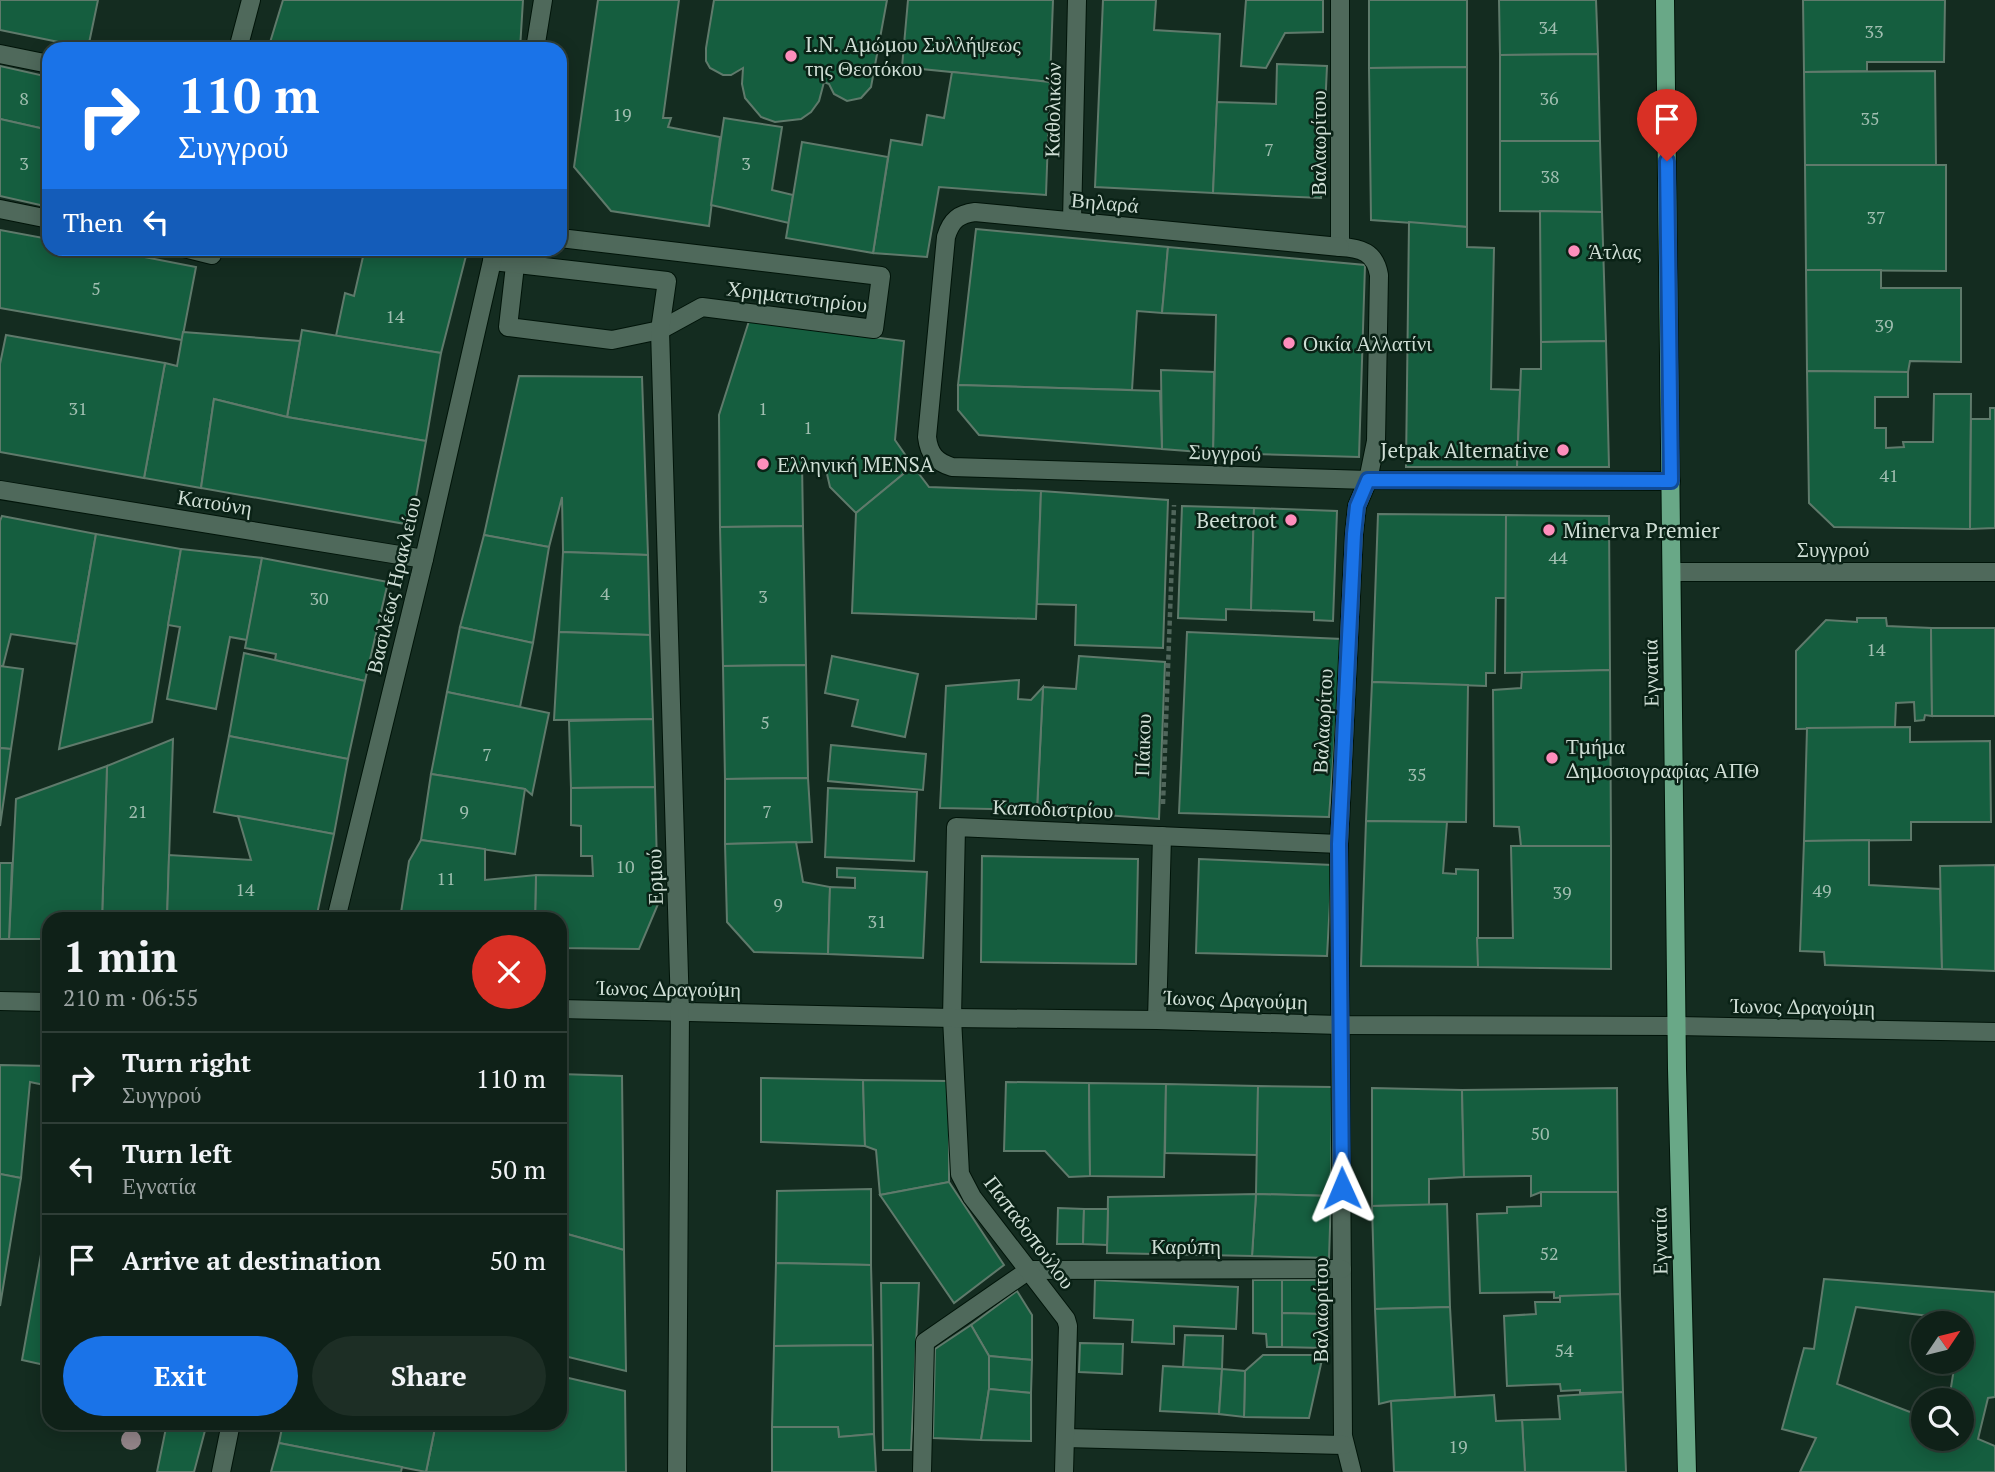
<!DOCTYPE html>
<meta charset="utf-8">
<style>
body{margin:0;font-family:"PT Serif",serif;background:#1d2e25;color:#f1f3f6;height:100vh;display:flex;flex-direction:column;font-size:26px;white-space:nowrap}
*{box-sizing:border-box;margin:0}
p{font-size:23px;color:#9ba3a2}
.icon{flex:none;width:38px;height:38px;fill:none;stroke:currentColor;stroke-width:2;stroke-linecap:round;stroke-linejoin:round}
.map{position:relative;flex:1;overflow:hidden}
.panel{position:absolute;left:42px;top:912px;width:525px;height:518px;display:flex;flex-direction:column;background:#0f2118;border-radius:21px;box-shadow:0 4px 18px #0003,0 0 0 2px #2f3e37}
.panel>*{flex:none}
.banner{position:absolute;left:42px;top:42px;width:525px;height:214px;border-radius:21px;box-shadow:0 4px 18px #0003,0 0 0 2px #2f3e37;background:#1a73e8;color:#fff;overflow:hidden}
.needle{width:46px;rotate:55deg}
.fabs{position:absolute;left:1911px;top:1311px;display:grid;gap:14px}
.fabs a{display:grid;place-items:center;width:63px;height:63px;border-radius:50%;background:#0f2118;box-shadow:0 4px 18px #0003,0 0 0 2px #2f3e37;font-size:35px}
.pin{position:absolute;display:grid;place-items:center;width:60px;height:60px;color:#fff;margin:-72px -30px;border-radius:50% 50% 50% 0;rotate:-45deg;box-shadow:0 0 7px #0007}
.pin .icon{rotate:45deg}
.me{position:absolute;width:77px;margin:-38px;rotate:359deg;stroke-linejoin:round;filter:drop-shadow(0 0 5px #0008)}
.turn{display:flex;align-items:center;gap:24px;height:147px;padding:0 21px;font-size:32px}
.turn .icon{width:91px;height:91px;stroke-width:2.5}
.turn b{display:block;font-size:49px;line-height:60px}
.then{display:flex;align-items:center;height:66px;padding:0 21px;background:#0003;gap:14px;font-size:26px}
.round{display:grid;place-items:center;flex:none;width:74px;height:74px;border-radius:37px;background:#1d2e25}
.headline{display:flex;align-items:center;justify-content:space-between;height:119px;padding:0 21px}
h1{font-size:42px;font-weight:700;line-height:52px}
.button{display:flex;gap:14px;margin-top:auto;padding:14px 21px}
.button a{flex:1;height:80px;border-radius:42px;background:#1a73e8;color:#fff;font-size:28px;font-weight:700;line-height:80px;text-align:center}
.button a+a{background:#1d2e25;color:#f1f3f6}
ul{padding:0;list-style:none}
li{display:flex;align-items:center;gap:21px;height:91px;padding:0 21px;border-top:2px solid #2f3e37}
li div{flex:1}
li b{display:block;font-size:26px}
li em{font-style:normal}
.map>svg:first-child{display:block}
.building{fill:#155e3f;stroke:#5f7a6b;stroke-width:2;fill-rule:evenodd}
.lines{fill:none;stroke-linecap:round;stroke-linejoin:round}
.lane-casing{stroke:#001409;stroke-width:20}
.street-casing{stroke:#001409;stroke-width:20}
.secondary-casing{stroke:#001409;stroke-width:20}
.primary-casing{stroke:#001409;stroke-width:20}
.path{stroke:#50665b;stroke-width:4.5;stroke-dasharray:5 3.5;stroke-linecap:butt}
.lane{stroke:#4f695b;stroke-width:18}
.street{stroke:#4f695b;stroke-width:18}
.secondary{stroke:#4f695b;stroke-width:18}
.primary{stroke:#69a887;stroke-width:18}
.tree{fill:#928488}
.route-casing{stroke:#114b97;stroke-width:18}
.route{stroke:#1a73e8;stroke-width:12}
.poi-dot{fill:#fe8ebc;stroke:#0a2216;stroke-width:2.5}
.labels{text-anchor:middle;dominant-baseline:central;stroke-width:5;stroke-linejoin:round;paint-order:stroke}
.number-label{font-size:18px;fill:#a0beb0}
.poi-label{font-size:21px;fill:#cfded5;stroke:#0a2216;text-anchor:start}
.street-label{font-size:21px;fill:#cfded5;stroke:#0a2216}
</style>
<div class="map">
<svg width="1995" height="1472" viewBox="0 0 1995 1472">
<rect width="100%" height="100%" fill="#142c20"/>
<g class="building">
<polygon points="0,0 98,0 88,48 0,30"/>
<polygon points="283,0 523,0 520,49 268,49"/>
<polygon points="598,0 679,0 663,118 671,118 668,127 720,137 709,226 611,211 574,167"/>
<polygon points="714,0 887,0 871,87 861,98 847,101 834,94 829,84 824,82 819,101 811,112 801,119 775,122 761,117 745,98 742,84 743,68 731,75 723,75 710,68 706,61 706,48"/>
<polygon points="908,0 1053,0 1050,82 902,67"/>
<polygon points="1103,0 1156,0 1154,30 1220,34 1213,193 1095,187"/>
<polygon points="1246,0 1323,0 1323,32 1285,33 1266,68 1241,66"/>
<polygon points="1369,0 1467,0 1467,67 1369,68"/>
<polygon points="1499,0 1596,0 1598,54 1500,55"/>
<polygon points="1803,0 1945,0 1944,62 1867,62 1867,71 1804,72"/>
<polygon points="1598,54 1600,141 1500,141 1500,55"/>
<polygon points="1277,64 1327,66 1321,198 1213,193 1217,102 1276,104"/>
<polygon points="0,66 49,77 49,130 0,119"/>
<polygon points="1467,67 1467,227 1371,220 1369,68"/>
<polygon points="1935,71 1936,165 1805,165 1804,72"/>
<polygon points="952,72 1050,82 1046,195 939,187 927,257 873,253 891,140 922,145 927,115 944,118"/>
<polygon points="724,118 782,127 772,190 793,195 789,223 711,205"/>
<polygon points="0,119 49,130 49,207 0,196"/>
<polygon points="1500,141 1600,141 1602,212 1500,211"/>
<polygon points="802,142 888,157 873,253 786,238"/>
<polygon points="1805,165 1946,165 1946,271 1806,270"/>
<polygon points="1540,211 1602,212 1606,341 1541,342"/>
<polygon points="1409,222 1467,227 1467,247 1494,248 1491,389 1520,390 1517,467 1406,467"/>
<polygon points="976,229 1168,247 1162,313 1137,311 1132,390 958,385"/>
<polygon points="0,230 49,239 49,248 98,248 196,267 182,340 0,308"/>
<polygon points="1168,247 1365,265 1359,457 1213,453 1216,315 1162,313"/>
<polygon points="365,248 468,248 441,353 336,336 345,293 354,296"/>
<polygon points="1806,270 1881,270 1881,288 1961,288 1961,362 1910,361 1908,372 1807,371"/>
<polygon points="749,321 904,341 895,440 913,466 856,513 830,487 824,461 802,462 803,526 720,527 719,415"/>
<polygon points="302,330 441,353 426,441 287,417"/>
<polygon points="183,332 300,341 287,417 214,399 201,488 144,478 165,363 177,366"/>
<polygon points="6,335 165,363 144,478 0,452 0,364"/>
<polygon points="1606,341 1609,467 1517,467 1521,369 1541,369 1541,342"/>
<polygon points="1161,370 1214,372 1213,453 1162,449"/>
<polygon points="1807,371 1908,372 1908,397 1875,397 1875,428 1886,428 1886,448 1904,447 1903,442 1933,442 1934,394 1971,394 1970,529 1834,527 1809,503"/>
<polygon points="519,376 642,377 648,555 563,552 562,497 549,547 484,535"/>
<polygon points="958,385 1160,391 1162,449 979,435 958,410"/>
<polygon points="214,399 287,417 426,441 411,525 201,488"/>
<polygon points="1990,408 1995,408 1995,528 1970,529 1971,419 1990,419"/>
<polygon points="913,466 929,487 1041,491 1036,619 852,613 856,513"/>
<polygon points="1041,491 1168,500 1163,648 1075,645 1076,605 1037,604"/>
<polygon points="1182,506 1254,508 1251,610 1226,609 1226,620 1178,618"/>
<polygon points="1254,508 1337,511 1333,621 1314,620 1314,612 1251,610"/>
<polygon points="1378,514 1506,515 1506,598 1496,598 1495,673 1486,673 1486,686 1372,682"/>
<polygon points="1506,515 1609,516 1610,670 1505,673"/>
<polygon points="2,516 96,534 77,644 11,634 3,666 0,666 0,521"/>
<polygon points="803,526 806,665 723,666 720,527"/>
<polygon points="96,534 181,549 152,722 59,749"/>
<polygon points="484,535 549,547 533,643 460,627"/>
<polygon points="181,549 262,558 247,640 230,637 216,709 167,699 180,627 168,625"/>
<polygon points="563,552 648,555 650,635 559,632"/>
<polygon points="262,558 388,582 365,681 275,660 276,654 245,648"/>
<polygon points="1857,618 1886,618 1887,626 1931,628 1932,716 1925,715 1924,720 1915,721 1914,702 1896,703 1895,727 1796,729 1796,651 1826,620 1857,622"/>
<polygon points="460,627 533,643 520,707 447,692"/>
<polygon points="1931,628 1995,628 1995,716 1932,716"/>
<polygon points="559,632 650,635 653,719 554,720"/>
<polygon points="1187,632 1342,639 1329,817 1179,813"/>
<polygon points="244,653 365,681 348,759 229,736"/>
<polygon points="832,656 918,674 905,737 852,726 858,700 825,693"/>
<polygon points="1079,656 1165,662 1159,819 1037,810 1043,687 1076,689"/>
<polygon points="806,665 808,778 725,779 723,666"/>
<polygon points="0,666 23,669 11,749 0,748"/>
<polygon points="1610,670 1611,846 1521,846 1519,827 1494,826 1493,690 1521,688 1522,672"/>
<polygon points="1019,680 1018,699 1031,700 1043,687 1037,810 940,808 946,686"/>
<polygon points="1372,682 1468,685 1466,822 1366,821"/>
<polygon points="447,692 549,713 532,795 525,789 431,774"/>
<polygon points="653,719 655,787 571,788 569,721"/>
<polygon points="1910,727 1910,742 1990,741 1991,822 1911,822 1911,840 1804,841 1807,728"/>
<polygon points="229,736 348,759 334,834 214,812"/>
<polygon points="173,739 167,919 102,919 107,766"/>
<polygon points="831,745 926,754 923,790 828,781"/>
<polygon points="0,748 11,749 0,826"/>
<polygon points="107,766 102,919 49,919 49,939 9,939 16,799"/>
<polygon points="431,774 525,789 515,854 421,840"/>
<polygon points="808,778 812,842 725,844 725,779"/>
<polygon points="655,787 658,904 639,949 560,948 560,919 535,919 536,875 593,876 592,856 581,856 581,826 571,825 571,788"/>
<polygon points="828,788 917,792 914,861 825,857"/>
<polygon points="238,816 334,834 316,919 167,919 169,855 251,860"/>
<polygon points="1366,821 1447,822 1443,873 1456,874 1456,869 1478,870 1478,967 1361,966"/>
<polygon points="421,840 485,849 485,880 536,875 535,919 400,919 409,861"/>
<polygon points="1869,840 1869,885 1940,889 1942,969 1825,965 1824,952 1800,951 1804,841"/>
<polygon points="796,842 803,882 830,887 828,954 754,952 727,922 725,844"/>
<polygon points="1511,846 1611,846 1611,969 1478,967 1477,938 1513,938"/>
<polygon points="982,856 1138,859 1136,964 981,962"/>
<polygon points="1199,859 1332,865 1327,956 1196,953"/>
<polygon points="0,863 12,863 9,939 0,939"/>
<polygon points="1995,865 1995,971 1942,969 1940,866"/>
<polygon points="837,868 927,872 923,958 828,954 830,887 855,888 855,878 837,877"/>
<polygon points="0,1065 49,1066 49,1086 30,1082 21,1178 0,1174"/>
<polygon points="560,1074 622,1076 624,1250 560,1232"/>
<polygon points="761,1078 863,1080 865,1146 761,1142"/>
<polygon points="863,1080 949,1081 949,1182 880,1195 876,1150 865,1146"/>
<polygon points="1006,1082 1089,1083 1090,1176 1069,1177 1045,1151 1004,1151"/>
<polygon points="1089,1083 1166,1084 1164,1177 1090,1176"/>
<polygon points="1166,1084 1258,1086 1257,1155 1165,1153"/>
<polygon points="1258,1086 1332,1087 1331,1196 1256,1194"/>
<polygon points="1372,1088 1462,1090 1464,1177 1429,1179 1429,1205 1372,1206"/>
<polygon points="1617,1088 1618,1192 1541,1192 1531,1196 1531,1176 1464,1177 1462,1090"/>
<polygon points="0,1174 21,1178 0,1306"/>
<polygon points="949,1182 1004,1265 954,1303 880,1195"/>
<polygon points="871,1189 871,1265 776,1263 777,1191"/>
<polygon points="1541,1192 1618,1192 1620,1294 1554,1298 1554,1292 1480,1293 1477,1214 1507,1213 1507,1207 1541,1206"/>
<polygon points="1256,1194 1331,1196 1329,1258 1252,1256"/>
<polygon points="1256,1194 1252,1256 1107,1253 1108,1197"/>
<polygon points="1447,1204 1450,1307 1375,1309 1372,1206"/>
<polygon points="1058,1208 1084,1209 1083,1244 1057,1244"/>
<polygon points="1084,1209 1108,1209 1107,1245 1083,1244"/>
<polygon points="49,1210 49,1366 22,1360"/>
<polygon points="560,1232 624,1250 626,1371 560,1355"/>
<polygon points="776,1263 871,1265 873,1345 774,1346"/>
<path d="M1824,1279l171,13v105l-7,1 -10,41 17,7v26h-195l16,-34 -34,-9 22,-81 10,1zM1856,1307l105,13 1,42h-7l-6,38h13v38h-39v-21l-86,-33z"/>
<polygon points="1095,1280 1238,1287 1236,1329 1174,1326 1174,1344 1132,1342 1133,1320 1094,1318"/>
<polygon points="1253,1280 1282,1280 1282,1347 1267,1347 1266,1334 1253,1333"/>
<polygon points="1282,1280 1323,1280 1323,1314 1282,1313"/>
<polygon points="881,1283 919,1283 911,1450 883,1450"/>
<polygon points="1017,1291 1032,1315 1032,1360 989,1356 971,1325"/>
<polygon points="1620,1294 1623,1392 1580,1393 1580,1390 1561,1391 1560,1384 1507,1386 1504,1316 1536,1314 1535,1302 1560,1302 1560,1296"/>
<polygon points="1450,1307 1455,1397 1391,1401 1379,1404 1375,1309"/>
<polygon points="1282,1313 1323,1314 1323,1348 1282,1347"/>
<polygon points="971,1325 989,1356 989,1389 981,1440 933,1438 935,1349"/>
<polygon points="1185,1335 1223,1336 1222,1369 1183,1368"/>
<polygon points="1080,1343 1123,1344 1122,1374 1079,1372"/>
<polygon points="873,1345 874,1434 839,1437 838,1427 772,1427 774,1346"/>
<polygon points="1263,1355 1323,1355 1309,1418 1244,1417 1245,1371"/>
<polygon points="989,1356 1032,1360 1031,1393 989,1389"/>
<polygon points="1163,1366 1222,1369 1219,1414 1160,1411"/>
<polygon points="1222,1369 1245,1371 1244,1417 1219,1414"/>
<polygon points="560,1376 625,1391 626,1472 426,1472 436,1423 560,1423"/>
<polygon points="989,1389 1031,1393 1031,1441 981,1440"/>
<polygon points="1623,1392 1626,1472 1525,1472 1522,1420 1560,1419 1558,1396"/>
<polygon points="1494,1395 1496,1421 1522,1420 1525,1472 1394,1472 1391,1401"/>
<polygon points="167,1423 207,1423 194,1472 157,1472"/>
<polygon points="283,1423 436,1423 426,1472 279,1443"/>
<polygon points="772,1427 838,1427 839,1437 874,1434 876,1472 772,1472"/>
<polygon points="279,1443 402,1467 401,1472 271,1472"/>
</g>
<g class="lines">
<g class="lane-casing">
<g id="lane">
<polyline points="0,209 49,219"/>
<polyline points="184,248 212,255"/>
</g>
</g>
<g class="street-casing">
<g id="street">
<path d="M1340,0v247c21,1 35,5 39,28l-3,166 -8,39 -11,26 -3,28 -15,310 4,592 9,36"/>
<polyline points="238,49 251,0"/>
<polyline points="535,49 543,0"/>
<polyline points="0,54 49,64"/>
<polyline points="1072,221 1077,0"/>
<path d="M1340,247l-365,-35c-16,2 -24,8 -29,25l-19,200c2,17 9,25 25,30l416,13 303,1"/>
<polyline points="517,248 508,327 612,340 660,330 702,307 874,329 881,276 560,238"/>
<polyline points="492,261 667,281 660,330 680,1010"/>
<polyline points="0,490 424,559"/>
<polyline points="1672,572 1995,572"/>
<polyline points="336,919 424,559 495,248"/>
<polyline points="1157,1020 1162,836"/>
<polyline points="1065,1438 1344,1445"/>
<polyline points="221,1472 231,1423"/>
<polyline points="922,1472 925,1342 1029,1270 1342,1269"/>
<polyline points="1064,1472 1068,1326 1066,1319 972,1197 960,1174 952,1018 956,827 1339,844"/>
</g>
</g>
<g class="secondary-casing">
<g id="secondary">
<polyline points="0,1001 49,1002"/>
<polyline points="560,1009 952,1018 1157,1020 1340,1025 1677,1026 1995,1032"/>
<polyline points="677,1472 680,1010"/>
</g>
</g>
<g class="primary-casing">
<polyline id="primary" points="1665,0 1677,1069 1687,1472"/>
</g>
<polyline class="path" points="1163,804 1174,505"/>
<use href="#lane" class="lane"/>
<use href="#street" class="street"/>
<use href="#secondary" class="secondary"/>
<use href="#primary" class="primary"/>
</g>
<circle class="tree" cx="131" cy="1440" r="10"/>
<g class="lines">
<g class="route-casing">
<polyline id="route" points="1342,1188 1339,844 1354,534 1357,506 1368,480 1671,481 1667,161"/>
</g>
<use href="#route" class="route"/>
</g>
<g class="poi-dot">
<circle cx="791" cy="56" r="7"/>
<circle cx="1574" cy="251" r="7"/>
<circle cx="1289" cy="343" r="7"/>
<circle cx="1563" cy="450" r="7"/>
<circle cx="763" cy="464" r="7"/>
<circle cx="1291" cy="520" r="7"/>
<circle cx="1549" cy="530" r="7"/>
<circle cx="1552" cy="758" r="7"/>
</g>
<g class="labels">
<g class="number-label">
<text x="1548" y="27">34</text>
<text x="1874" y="31">33</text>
<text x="24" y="98">8</text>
<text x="1549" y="98">36</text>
<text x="622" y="114">19</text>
<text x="1870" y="118">35</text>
<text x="1269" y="149">7</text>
<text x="24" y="163">3</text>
<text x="746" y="163">3</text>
<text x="1550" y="176">38</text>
<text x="1876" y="217">37</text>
<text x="96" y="288">5</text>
<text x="395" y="316">14</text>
<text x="1884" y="325">39</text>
<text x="78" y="408">31</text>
<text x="763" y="408">1</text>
<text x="808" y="427">1</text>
<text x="1889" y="475">41</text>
<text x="1558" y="557">44</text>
<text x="605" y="593">4</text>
<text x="763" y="596">3</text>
<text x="319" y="598">30</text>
<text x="1876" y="649">14</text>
<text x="765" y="722">5</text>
<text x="487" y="754">7</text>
<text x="1417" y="774">35</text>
<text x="138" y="811">21</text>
<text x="464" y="811">9</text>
<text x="767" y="811">7</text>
<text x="625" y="866">10</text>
<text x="446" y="878">11</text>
<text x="245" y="889">14</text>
<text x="1822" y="890">49</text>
<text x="1562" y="892">39</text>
<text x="778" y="904">9</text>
<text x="877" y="921">31</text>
<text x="1540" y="1133">50</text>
<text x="1549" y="1253">52</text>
<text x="1564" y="1350">54</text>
<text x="1458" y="1446">19</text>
</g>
<g class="poi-label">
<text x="805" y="44">I.N. Αμώμου Συλλήψεως<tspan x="805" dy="24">της Θεοτόκου</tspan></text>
<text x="1588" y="251">Άτλας</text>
<text x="1303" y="343">Οικία Αλλατίνι</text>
<text x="1549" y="450" text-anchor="end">Jetpak Alternative</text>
<text x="777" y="464">Ελληνική MENSA</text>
<text x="1277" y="520" text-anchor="end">Beetroot</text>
<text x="1563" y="530">Minerva Premier</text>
<text x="1566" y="746">Τμήμα<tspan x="1566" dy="24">Δημοσιογραφίας ΑΠΘ</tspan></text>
</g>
<g class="street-label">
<text transform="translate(1052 110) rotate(-89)">Καθολικών</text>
<text transform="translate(1318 143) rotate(-90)">Βαλαωρίτου</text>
<text transform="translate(1105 202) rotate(5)">Βηλαρά</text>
<text transform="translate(797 296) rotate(7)">Χρηματιστηρίου</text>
<text transform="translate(1225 452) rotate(2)">Συγγρού</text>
<text transform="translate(215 502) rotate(9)">Κατούνη</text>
<text x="1833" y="549">Συγγρού</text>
<text transform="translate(393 585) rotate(-77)">Βασιλέως Ηρακλείου</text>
<text transform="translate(1650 673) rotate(-91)">Εγνατία</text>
<text transform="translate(1322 721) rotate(-87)">Βαλαωρίτου</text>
<text transform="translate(1142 745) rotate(-88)">Πάικου</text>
<text transform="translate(1053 808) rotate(2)">Καποδιστρίου</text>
<text transform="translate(654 877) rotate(-92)">Ερμού</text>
<text transform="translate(669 988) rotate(1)">Ίωνος Δραγούμη</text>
<text transform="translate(1236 999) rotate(2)">Ίωνος Δραγούμη</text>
<text transform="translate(1803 1006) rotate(1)">Ίωνος Δραγούμη</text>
<text transform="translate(1030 1232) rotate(53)">Παπαδοπούλου</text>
<text transform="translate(1659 1241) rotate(-91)">Εγνατία</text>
<text x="1186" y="1246">Καρύπη</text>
<text transform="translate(1320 1310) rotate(-90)">Βαλαωρίτου</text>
</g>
</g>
</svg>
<div class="fabs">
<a><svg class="needle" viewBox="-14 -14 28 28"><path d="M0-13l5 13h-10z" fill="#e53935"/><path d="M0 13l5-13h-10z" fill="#9ba3a2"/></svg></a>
<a><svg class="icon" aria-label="search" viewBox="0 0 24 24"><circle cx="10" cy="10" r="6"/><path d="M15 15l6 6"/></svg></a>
</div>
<div class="pin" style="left:1667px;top:161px;background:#d93025"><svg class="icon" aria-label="arrive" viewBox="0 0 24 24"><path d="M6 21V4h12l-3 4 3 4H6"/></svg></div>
<svg class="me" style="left:1342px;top:1188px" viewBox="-20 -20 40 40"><path d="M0-17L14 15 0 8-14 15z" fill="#1a73e8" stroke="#fff" stroke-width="4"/></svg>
<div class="banner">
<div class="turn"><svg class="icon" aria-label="right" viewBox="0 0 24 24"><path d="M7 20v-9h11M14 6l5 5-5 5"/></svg><div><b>110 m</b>Συγγρού</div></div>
<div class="then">Then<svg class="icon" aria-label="left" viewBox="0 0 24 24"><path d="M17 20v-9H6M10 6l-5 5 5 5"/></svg></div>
</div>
<section class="panel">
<div class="headline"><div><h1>1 min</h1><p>210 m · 06:55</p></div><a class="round" style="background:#d93025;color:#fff"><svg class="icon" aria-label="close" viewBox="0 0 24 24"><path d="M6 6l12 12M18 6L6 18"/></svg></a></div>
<ul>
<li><svg class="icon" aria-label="right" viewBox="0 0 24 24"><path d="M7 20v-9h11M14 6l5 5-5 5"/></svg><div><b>Turn right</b><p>Συγγρού</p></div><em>110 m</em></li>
<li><svg class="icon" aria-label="left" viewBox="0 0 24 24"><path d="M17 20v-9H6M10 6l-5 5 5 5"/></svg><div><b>Turn left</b><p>Εγνατία</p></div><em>50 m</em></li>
<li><svg class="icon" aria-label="arrive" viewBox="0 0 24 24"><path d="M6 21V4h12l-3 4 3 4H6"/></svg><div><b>Arrive at destination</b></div><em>50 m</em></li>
</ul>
<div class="button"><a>Exit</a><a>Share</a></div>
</section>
</div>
